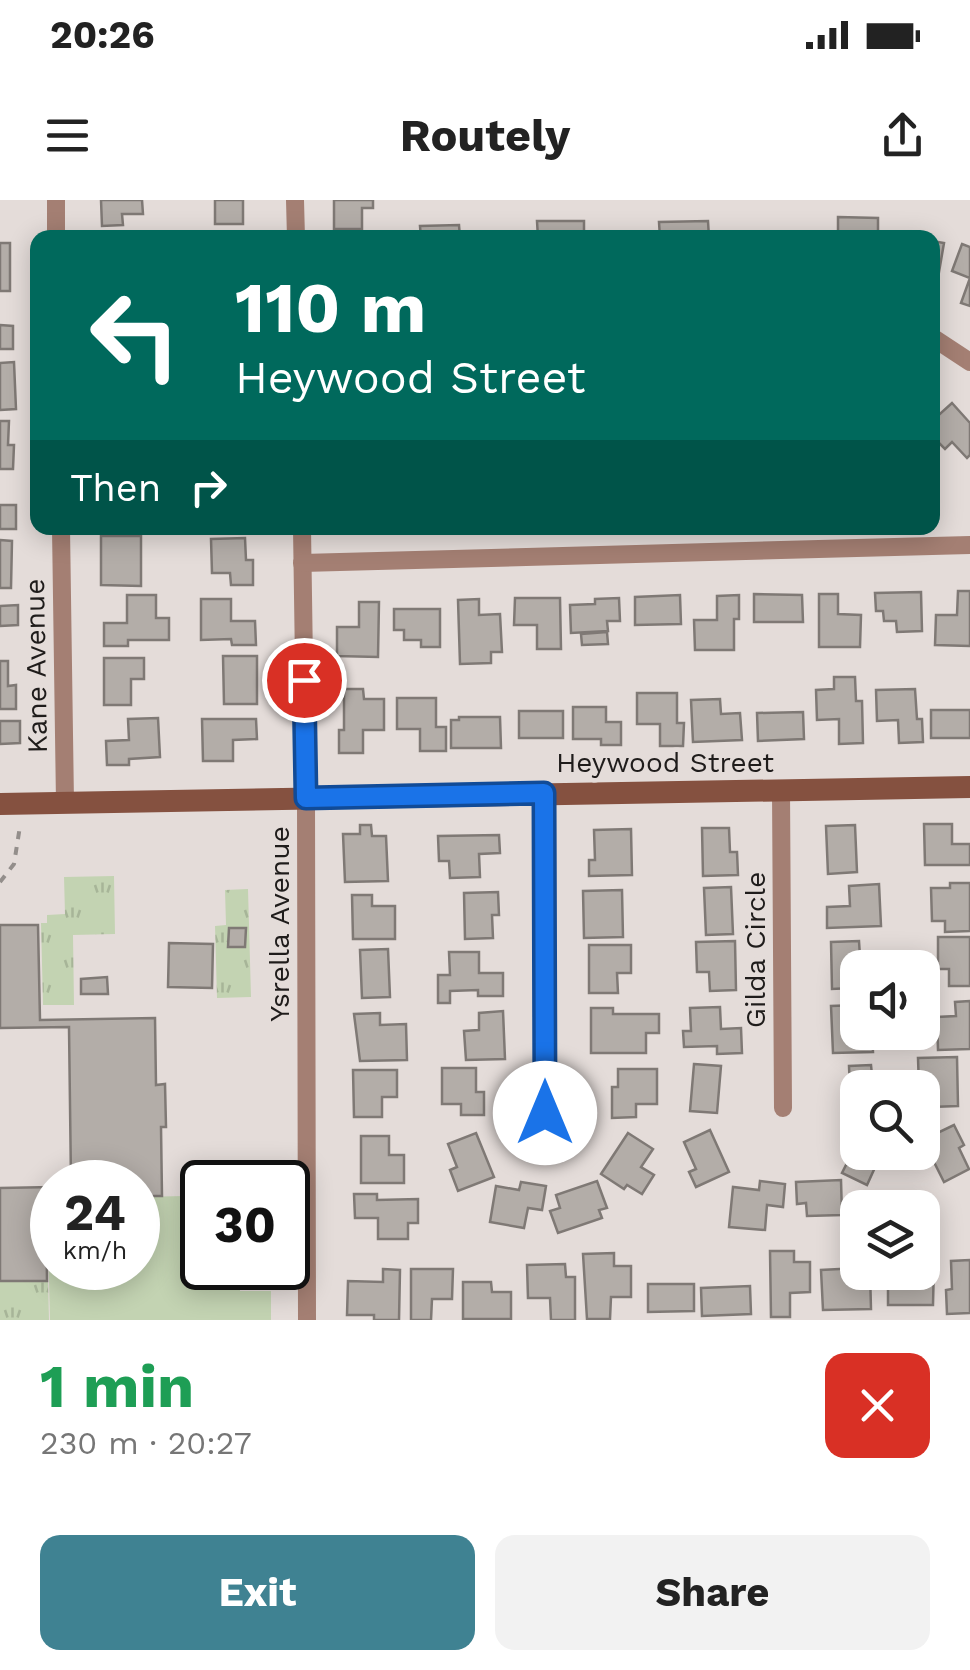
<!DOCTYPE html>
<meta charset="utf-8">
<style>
body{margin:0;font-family:"Work Sans",sans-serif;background:#f2f2f2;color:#222;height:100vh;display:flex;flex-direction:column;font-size:38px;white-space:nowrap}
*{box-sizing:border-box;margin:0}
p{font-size:32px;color:#767676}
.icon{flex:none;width:55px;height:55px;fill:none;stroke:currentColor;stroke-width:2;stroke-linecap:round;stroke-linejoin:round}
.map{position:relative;height:1120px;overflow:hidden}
.sheet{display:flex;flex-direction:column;background:#fff;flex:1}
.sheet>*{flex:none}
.top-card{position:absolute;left:30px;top:30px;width:910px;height:305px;border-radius:20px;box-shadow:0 5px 25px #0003;background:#00695c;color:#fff;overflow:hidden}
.fabs{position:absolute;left:840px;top:750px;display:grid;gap:20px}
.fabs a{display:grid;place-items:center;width:100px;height:100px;border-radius:20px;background:#fff;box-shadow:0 5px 25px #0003;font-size:50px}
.speed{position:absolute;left:30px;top:960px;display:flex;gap:20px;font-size:50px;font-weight:700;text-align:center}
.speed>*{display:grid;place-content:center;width:130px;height:130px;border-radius:50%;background:#fff;box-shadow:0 5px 25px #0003;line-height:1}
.speed small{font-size:25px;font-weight:400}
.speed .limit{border:5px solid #111;border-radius:15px;background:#fff;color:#111}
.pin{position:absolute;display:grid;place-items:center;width:85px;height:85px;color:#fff;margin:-42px;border:5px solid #fff;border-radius:50%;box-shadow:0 2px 10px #0007}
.me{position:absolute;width:110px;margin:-55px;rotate:0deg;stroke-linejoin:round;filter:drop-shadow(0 0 8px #0008)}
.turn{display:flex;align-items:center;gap:35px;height:210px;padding:0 40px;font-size:45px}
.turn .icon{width:130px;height:130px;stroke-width:2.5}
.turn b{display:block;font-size:70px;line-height:85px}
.then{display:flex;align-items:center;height:95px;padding:0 40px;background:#0003;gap:20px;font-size:38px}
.round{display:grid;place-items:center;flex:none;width:105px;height:105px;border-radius:20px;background:#f2f2f2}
.summary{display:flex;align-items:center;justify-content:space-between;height:170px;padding:0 40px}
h1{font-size:60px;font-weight:700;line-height:75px;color:#1e9e55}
.primary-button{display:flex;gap:20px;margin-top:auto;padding:20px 40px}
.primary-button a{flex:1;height:115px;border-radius:20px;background:#3f8292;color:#fff;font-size:40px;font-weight:700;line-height:115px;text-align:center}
.primary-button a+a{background:#f2f2f2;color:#222}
.status{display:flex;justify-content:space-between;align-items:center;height:70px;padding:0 50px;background:#fff;direction:ltr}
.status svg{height:28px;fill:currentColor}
header{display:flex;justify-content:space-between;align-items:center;height:130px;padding:0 40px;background:#fff;font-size:45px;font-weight:700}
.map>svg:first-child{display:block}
.grass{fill:#c3d3b2}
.park{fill:url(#park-tufts)}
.building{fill:#b3ada8;stroke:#7f7975;stroke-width:2.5}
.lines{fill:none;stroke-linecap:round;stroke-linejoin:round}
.path{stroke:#938e8b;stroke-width:4;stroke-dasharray:8 8;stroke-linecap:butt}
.street{stroke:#a47f73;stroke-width:18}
.secondary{stroke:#855140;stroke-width:22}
.route-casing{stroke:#114b97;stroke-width:25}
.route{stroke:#1a73e8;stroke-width:18}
.labels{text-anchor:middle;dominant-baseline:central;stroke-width:9;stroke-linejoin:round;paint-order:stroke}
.street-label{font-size:28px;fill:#1f1c1b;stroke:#e4dcd9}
</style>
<div class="status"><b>20:26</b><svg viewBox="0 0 49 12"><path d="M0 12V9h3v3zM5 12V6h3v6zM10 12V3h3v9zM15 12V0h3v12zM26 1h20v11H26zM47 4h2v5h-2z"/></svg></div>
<header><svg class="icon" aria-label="menu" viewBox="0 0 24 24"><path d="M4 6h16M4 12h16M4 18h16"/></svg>Routely<svg class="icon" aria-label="share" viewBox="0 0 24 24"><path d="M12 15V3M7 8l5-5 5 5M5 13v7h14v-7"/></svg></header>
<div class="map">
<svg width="970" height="1120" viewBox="0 0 970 1120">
<defs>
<pattern id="park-tufts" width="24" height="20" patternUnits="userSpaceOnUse" patternTransform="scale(2.5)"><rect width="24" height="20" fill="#c3d3b2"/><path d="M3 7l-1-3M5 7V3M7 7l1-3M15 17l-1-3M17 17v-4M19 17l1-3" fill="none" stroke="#a7b598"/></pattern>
</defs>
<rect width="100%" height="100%" fill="#e4dcd9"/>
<polygon class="grass" points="184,996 191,1006 202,1010 202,1068 240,1068 240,1091 271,1091 271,1120 50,1120 47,999 52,999 52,1068 138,1068 138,997"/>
<g class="park">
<polygon points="114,676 115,734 73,735 74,805 43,805 41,723 47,723 47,715 65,714 64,677"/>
<polygon points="248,689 251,797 217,798 215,726 226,725 225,690"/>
<polygon points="48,1081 49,1120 0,1120 0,1082"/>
</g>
<g class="building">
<polygon points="101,0 142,0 143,14 122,14 123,25 102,26"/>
<rect x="215" y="0" width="28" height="24"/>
<polygon points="334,0 373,0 373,8 362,8 362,29 334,29"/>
<polygon points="838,17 878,18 878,38 838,38"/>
<polygon points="537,21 584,21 584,38 538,38"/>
<polygon points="708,21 709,38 660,38 659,22"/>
<polygon points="459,25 460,38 421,38 420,26"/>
<polygon points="932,41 944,43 939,72 932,71"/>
<rect x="0" y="43" width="10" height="48"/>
<polygon points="962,44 970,47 970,106 961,103 970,78 952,71"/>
<polygon points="0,125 13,126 13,149 0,149"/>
<polygon points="14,162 16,209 0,210 0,163"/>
<polygon points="952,203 970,223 970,255 967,258 952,242 945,249 932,236 932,221"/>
<polygon points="0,221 9,221 8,245 14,245 13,269 0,269"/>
<rect x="0" y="305" width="16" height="24"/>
<polygon points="101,336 141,336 141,386 101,385"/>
<polygon points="245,338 246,360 253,360 253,385 231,385 230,373 212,373 211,339"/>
<polygon points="0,340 12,341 11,388 0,388"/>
<polygon points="958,391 970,391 970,446 935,445 936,415 957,415"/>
<polygon points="921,392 922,431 897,432 896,421 884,421 883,411 876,411 875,393"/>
<polygon points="754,394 802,395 803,422 754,422"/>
<polygon points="819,394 838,394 838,414 861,415 860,447 819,447"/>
<polygon points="127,395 156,395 156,418 169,418 169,440 128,440 128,446 104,446 104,423 127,423"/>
<polygon points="680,395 681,424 635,425 635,397"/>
<polygon points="739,395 739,419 734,419 734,450 695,450 694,420 717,420 717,396"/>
<polygon points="515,398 560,398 561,449 537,449 537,425 514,425"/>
<polygon points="619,398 620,421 607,421 608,431 571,433 570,405 595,404 595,399"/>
<polygon points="201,399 231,399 231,421 255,421 256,445 232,445 231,439 201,440"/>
<polygon points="479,399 479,415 500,414 502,452 491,452 491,463 460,464 458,400"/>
<polygon points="359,402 379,402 378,457 337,456 337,427 359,427"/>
<polygon points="18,405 18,425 0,426 0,406"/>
<polygon points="394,409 440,409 440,447 421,447 421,440 404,440 404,430 394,430"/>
<polygon points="607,432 608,444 582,445 581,434"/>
<polygon points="223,456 257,456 257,504 224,504"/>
<polygon points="104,458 144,458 144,479 131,479 131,505 104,505"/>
<polygon points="0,461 8,461 8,486 16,485 16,509 0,509"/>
<polygon points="834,477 855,477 856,501 862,501 863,543 839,544 839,519 817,520 816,490 834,489"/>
<polygon points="344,489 363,489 364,499 384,499 384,530 363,530 363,553 339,553 339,530 344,530"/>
<polygon points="915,489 917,519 922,519 923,542 899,543 898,520 877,521 876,490"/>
<polygon points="637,493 677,493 677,523 684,523 683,546 660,546 660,524 637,524"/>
<polygon points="397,498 436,498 436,527 446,527 446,551 420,551 420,529 397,529"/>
<polygon points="720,499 721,514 740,513 742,540 693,542 691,500"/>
<polygon points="573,507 606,507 606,522 621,522 621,545 601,545 601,539 573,539"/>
<rect x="931" y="510" width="39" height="28"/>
<rect x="519" y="511" width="44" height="27"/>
<polygon points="803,512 804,539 758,541 757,513"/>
<polygon points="459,517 500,517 501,548 451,548 451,520 459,520"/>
<polygon points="158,518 160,557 129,559 129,565 107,565 106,541 129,540 128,519"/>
<polygon points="202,519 256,519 257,539 233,540 233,561 203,561"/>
<polygon points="0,521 20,521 20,543 0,544"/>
<polygon points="924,624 952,624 952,644 970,644 970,665 925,665"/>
<polygon points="360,625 371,625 372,636 386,636 388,681 345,682 343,634 360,634"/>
<polygon points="855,625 857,672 828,674 826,626"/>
<polygon points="702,628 729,628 730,652 737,652 738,675 703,676"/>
<polygon points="631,629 632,675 589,676 589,660 595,660 594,630"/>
<polygon points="499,635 500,653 479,654 480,677 450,678 449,661 439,661 438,636"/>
<polygon points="950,683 970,683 970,731 945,732 945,721 932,721 931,688 950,688"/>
<polygon points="879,684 881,726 827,728 827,707 850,706 849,686"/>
<polygon points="731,687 733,734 706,735 704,688"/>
<polygon points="622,690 623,737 584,738 583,691"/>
<polygon points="498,692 499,715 492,715 493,738 465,739 464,693"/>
<polygon points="352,695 372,695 372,706 395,706 395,739 353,739"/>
<polygon points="0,725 38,725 40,820 155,818 156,885 165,884 166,927 161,927 162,996 138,996 138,982 71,982 69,827 0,828"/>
<polygon points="229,728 246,728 245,747 228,747"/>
<polygon points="938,737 970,737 970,786 949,786 949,769 938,769"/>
<polygon points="735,741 736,790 710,791 709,772 697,772 696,742"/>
<polygon points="859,741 860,757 872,756 872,768 858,768 858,777 852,777 852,788 832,789 831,742"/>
<polygon points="169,743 213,744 212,788 168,787"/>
<polygon points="589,745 631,745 631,773 617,773 618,793 589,793"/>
<polygon points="388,749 390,797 362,798 360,750"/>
<polygon points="449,752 479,752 479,773 503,773 503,796 478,796 478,790 450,791 450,803 438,803 438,775 450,775"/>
<polygon points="107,777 108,794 81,794 81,779"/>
<polygon points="970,801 970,849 938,850 937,817 956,816 955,802"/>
<polygon points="858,805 858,832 872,832 873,852 833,853 831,806"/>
<polygon points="720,807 721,829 741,828 742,853 717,854 717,846 684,847 683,831 691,831 690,808"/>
<polygon points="591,808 613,808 613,814 659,814 659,833 646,833 646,853 591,853"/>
<polygon points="503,811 505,859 466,860 464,831 479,830 479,813"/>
<polygon points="380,813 380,825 406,824 407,860 360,861 354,814"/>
<polygon points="957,857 958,906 931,907 931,889 919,888 918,858"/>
<polygon points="694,864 721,866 717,913 690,911"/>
<polygon points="871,865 872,875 883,875 883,888 850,890 849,866"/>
<polygon points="442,868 476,868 476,892 484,892 484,915 461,915 461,904 442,904"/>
<polygon points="618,869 657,869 657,904 636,904 636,917 612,918 612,887 618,887"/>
<polygon points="353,870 397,870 397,897 382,897 382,917 354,917"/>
<polygon points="954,925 964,945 959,948 969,969 944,982 928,950 938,945 933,935"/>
<polygon points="710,930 729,972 696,987 689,972 696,969 684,942"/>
<polygon points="476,933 494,977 458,991 450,970 457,967 448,944"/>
<polygon points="628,933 653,949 641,967 654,975 642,994 627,985 624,989 601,974"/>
<polygon points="361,936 389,936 389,955 404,955 404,983 361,983"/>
<polygon points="858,941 858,952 882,952 867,985 842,973"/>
<polygon points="841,980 842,1015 807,1016 806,1003 797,1004 796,982"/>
<polygon points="597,981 607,1008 599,1010 602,1018 558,1033 550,1011 560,1008 556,995"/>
<polygon points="760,981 785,984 783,1007 767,1005 765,1030 729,1027 733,987 759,990"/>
<polygon points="521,982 546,986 542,1010 528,1008 524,1028 490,1022 496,986 519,990"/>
<polygon points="52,987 52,997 46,998 47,1081 0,1081 0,988"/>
<polygon points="354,994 377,994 377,1000 418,999 418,1023 408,1023 408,1039 378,1039 378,1018 355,1018"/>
<polygon points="770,1051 794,1051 794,1062 810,1062 810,1092 790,1093 790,1117 771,1117"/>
<polygon points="614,1053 614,1066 631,1066 631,1097 611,1097 610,1119 587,1119 583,1054"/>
<polygon points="970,1060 970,1113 947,1114 946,1090 952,1089 951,1061"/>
<polygon points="922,1063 934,1063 933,1105 888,1105 888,1079 899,1080 899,1072 922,1072"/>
<polygon points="565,1064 566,1077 575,1077 575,1120 551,1120 550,1098 528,1098 527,1065"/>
<polygon points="858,1068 858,1072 870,1072 871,1109 823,1110 821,1070"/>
<polygon points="383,1069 400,1070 399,1120 374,1120 374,1115 347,1115 348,1081 383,1082"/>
<polygon points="411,1069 453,1069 452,1099 432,1099 431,1120 411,1120"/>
<polygon points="463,1082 491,1082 492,1092 511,1092 511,1119 463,1119"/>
<polygon points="648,1084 694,1084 694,1111 648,1112"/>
<polygon points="750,1086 751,1114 702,1116 701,1088"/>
</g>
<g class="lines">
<polyline class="path" points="0,682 14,664 20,626"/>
<g class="street">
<polyline points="56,0 56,38"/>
<polyline points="295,0 296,38"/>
<polyline points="932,137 970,162"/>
<polyline points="61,328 65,603"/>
<polyline points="302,328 306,598 307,1120"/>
<polyline points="302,363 970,345"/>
<polyline points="781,591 783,908"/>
<polyline points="544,593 545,913"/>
</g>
<polyline class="secondary" points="0,604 970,587"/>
</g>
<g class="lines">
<g class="route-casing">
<polyline id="route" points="304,480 306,598 544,593 545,913"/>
</g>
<use href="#route" class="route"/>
</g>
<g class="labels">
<g class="street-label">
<text transform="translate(36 466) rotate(-91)">Kane Avenue</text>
<text x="665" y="562">Heywood Street</text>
<text transform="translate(279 724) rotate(-90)">Ysrella Avenue</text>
<text transform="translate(755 750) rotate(-90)">Gilda Circle</text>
</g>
</g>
</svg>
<div class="fabs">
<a><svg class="icon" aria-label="sound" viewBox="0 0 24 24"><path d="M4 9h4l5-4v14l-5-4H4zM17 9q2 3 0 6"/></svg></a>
<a><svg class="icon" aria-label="search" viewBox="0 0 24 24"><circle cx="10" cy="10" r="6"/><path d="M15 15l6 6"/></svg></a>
<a><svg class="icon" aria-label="layers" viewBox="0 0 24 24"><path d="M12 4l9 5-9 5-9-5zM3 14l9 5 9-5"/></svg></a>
</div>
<div class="speed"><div>24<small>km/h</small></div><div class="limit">30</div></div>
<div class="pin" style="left:304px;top:480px;background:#d93025"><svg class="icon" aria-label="arrive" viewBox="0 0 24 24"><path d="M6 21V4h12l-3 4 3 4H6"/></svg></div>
<svg class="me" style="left:545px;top:913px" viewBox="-20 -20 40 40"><circle r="19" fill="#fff"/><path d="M0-13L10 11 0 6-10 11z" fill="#1a73e8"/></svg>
<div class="top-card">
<div class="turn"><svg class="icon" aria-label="left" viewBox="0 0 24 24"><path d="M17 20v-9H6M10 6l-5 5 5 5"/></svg><div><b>110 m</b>Heywood Street</div></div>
<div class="then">Then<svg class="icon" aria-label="right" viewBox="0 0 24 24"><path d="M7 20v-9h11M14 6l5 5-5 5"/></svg></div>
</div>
</div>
<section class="sheet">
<div class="summary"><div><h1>1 min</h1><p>230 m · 20:27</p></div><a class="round" style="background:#d93025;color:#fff"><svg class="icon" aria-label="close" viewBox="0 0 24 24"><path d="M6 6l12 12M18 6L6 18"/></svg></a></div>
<div class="primary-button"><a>Exit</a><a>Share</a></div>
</section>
